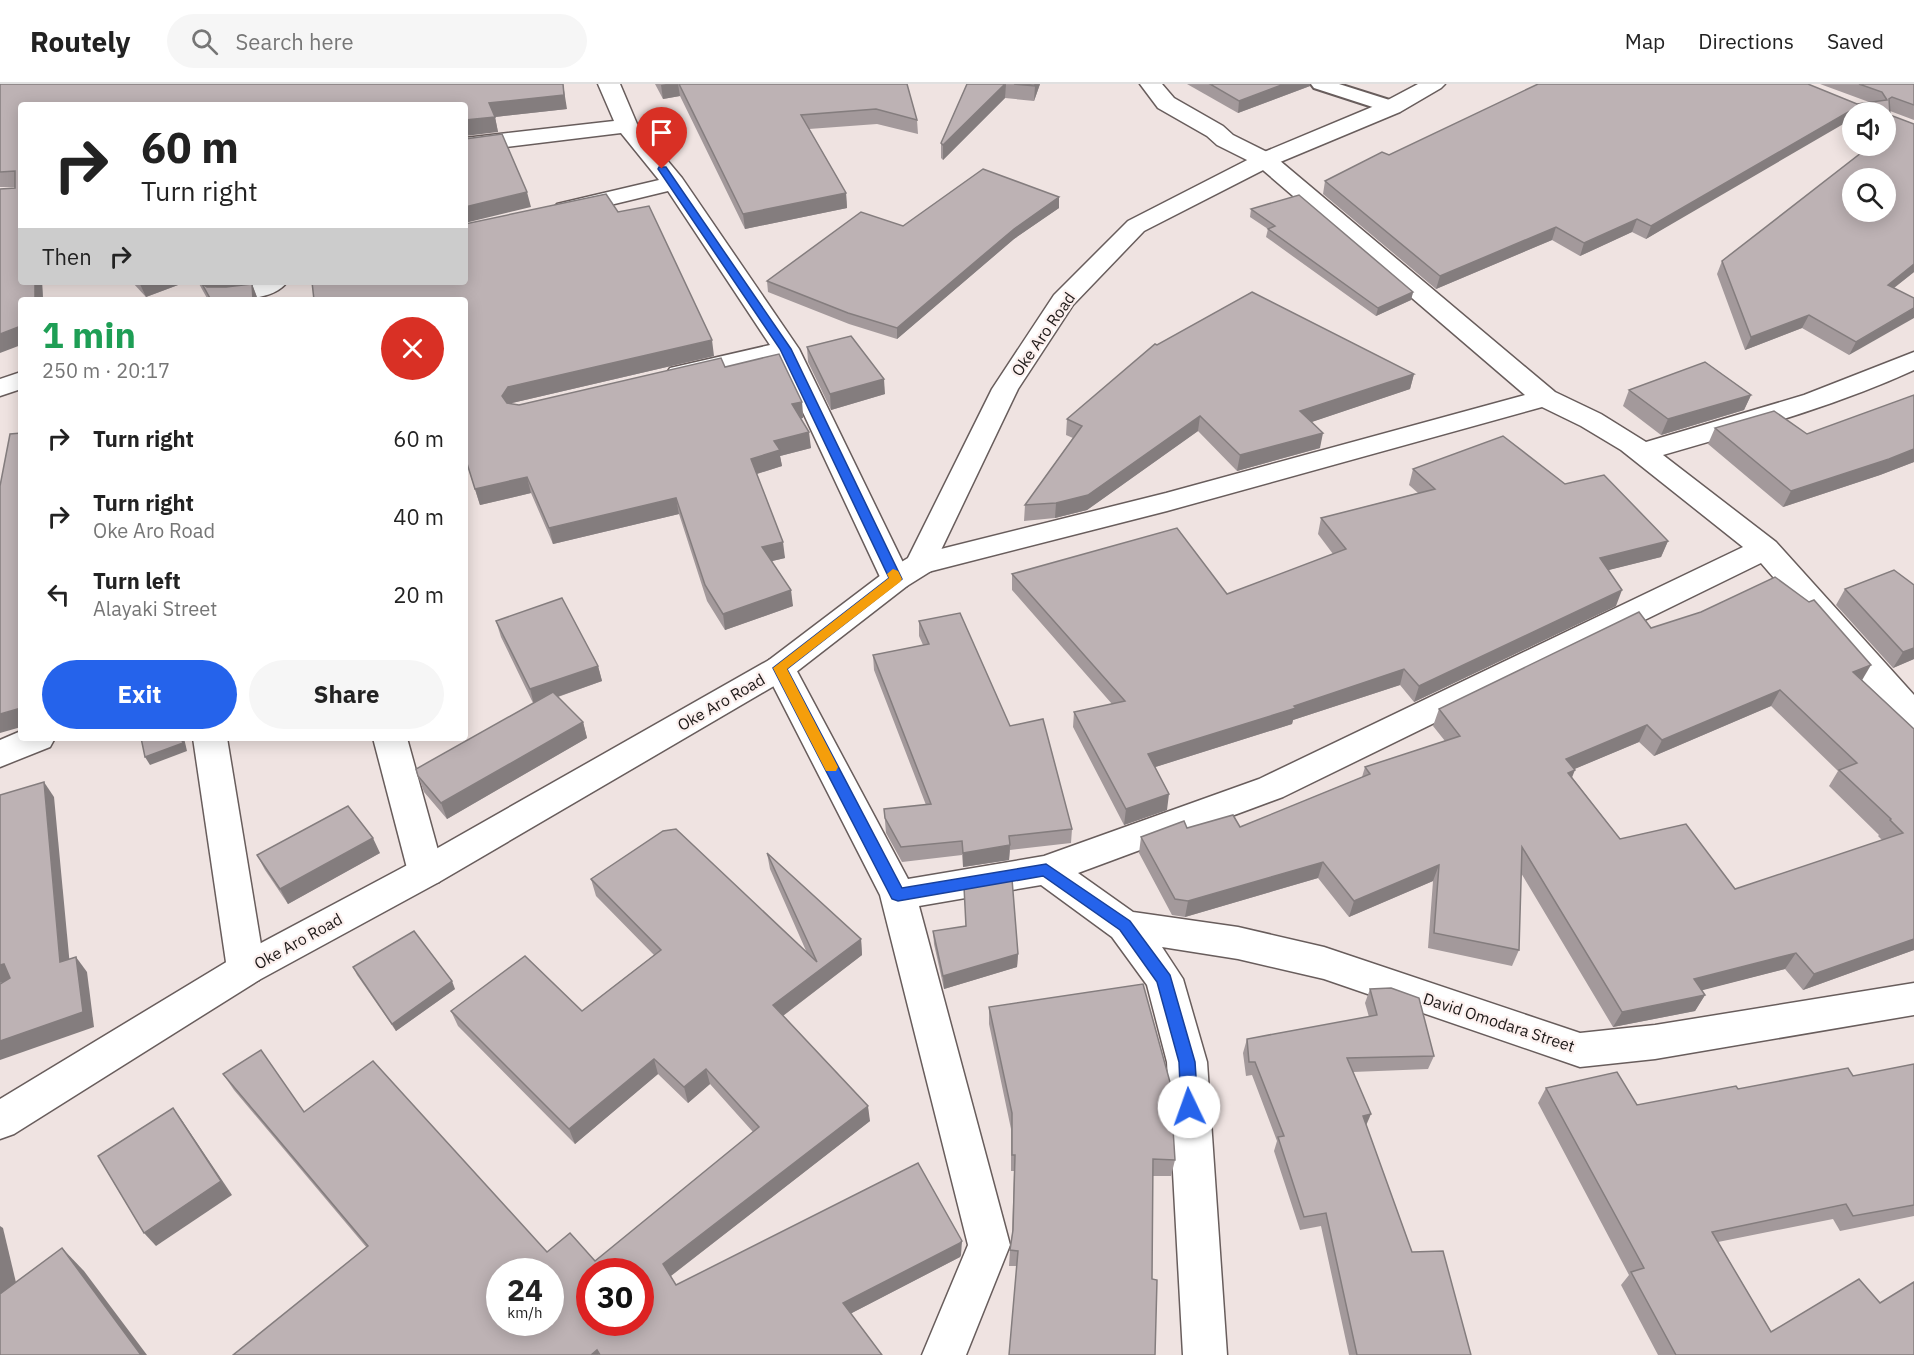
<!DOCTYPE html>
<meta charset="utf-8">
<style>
body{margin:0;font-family:"IBM Plex Sans",sans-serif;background:#f6f6f6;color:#222;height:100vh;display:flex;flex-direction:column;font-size:22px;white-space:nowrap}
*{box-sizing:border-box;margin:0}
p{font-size:20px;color:#767676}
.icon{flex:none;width:33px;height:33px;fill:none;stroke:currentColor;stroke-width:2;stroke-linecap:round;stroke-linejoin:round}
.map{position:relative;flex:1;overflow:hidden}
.panel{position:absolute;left:18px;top:213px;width:450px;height:444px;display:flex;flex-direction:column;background:#fff;border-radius:6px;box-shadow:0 3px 15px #0003}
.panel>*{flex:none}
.hud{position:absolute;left:18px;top:18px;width:450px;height:183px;border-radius:6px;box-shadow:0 3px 15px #0003;background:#fff;color:#222;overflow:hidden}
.fabs{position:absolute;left:1842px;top:18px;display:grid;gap:12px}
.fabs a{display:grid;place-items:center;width:54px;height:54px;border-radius:50%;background:#fff;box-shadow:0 3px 15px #0003;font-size:30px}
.speed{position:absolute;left:486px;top:1174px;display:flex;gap:12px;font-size:30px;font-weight:700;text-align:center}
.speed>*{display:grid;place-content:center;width:78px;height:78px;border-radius:50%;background:#fff;box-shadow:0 3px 15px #0003;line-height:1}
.speed small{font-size:15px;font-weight:400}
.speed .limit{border:9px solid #d22;background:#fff;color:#111}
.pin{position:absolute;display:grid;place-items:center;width:51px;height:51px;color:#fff;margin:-62px -26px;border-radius:50% 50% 50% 0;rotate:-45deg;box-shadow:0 0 6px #0007}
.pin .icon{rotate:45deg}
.me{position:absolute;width:66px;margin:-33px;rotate:357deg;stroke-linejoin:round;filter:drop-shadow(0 0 4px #0008)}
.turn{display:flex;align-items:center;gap:21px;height:126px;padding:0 24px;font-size:27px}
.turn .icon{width:78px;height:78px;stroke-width:2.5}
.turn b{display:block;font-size:42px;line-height:51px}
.then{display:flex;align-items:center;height:57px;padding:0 24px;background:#0003;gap:12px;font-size:22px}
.round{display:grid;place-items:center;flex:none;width:63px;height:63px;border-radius:32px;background:#f6f6f6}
.head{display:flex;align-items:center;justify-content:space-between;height:102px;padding:0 24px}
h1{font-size:36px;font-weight:700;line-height:45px;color:#1e9e55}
.cta{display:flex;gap:12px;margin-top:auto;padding:12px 24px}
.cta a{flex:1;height:69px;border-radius:36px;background:#2563eb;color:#fff;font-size:24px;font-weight:700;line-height:69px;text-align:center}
.cta a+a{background:#f6f6f6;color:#222}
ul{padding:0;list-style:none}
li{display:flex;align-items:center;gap:18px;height:78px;padding:0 24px}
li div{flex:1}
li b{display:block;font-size:22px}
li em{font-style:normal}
header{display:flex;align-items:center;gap:36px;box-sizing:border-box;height:84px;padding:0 30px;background:#fff;border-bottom:2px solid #e0e0e0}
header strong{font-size:28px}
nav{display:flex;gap:33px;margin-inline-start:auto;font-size:21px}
.search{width:420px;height:54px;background:#f6f6f6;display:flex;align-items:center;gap:15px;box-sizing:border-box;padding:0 21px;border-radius:33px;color:#767676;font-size:22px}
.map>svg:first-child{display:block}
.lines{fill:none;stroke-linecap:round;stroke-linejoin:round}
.lane-casing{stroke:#685d5c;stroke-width:4}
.street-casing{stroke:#685d5c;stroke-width:3}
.secondary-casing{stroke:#685d5c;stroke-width:3}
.lane{fill:#fff;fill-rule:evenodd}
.street{fill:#fff;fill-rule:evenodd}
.secondary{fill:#fff;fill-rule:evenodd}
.wall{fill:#a3999b;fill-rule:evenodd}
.shaded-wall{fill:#847d7e}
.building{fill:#bdb2b4;stroke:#847d7e;stroke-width:1.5;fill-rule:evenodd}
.route{fill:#2563eb;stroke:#184099;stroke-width:1.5}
.slow{fill:#f59e0b}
.labels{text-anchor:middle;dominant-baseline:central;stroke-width:4.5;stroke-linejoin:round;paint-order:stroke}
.street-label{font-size:16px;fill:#1d1918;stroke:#fcf0ee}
</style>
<header>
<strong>Routely</strong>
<div class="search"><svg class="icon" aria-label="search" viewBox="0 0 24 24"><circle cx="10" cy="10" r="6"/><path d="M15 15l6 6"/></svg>Search here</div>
<nav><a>Map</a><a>Directions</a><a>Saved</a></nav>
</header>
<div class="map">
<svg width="1914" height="1271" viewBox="0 0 1914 1271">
<rect width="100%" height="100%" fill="#efe3e1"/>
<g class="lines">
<g class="lane-casing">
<polygon id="lane" points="1311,0 1339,0 1399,19 1401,23 1399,27 1385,27 1314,4"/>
</g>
<g class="street-casing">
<g id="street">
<polygon points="598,0 620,0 637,40 682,94 799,265 911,495 907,502 896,505 885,502 881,495 778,275 679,298 670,296 666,290 670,284 770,261 668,107 565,132 557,130 553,125 557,120 659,96 621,49 465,68 465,54 614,37"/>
<path d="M1140,0h22l12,14 49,28 10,9 40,20 282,237 46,22 45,28 158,-47 110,-43v18c-81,37 -166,60 -251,85l113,87 138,153v34l-12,-3 -141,-163 -478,234 -205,76 55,39 105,15 86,20 256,86 75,-8 259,-42v32l-259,44 -75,8 -256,-88 -86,-20 -76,-12 21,32 24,83 20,293h-44l-16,-293 -20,-77 -35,-48 -71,-52 -122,21 91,339 -44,110h-44l46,-110 -88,-350 -116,-227 5,-8 11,-4 11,4 117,219 136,-23 215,-77 484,-232 -122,-97 -40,-24 -39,-19 -375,104 -247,63 -11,-3 -4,-7 4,-7 257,-64 359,-98 -268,-230 -40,-20 -10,-9 -49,-28z"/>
<path d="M252,198h35c-13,19 -53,18 -74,18l4,-5z"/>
<polygon points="21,288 21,305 0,312 0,295"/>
<polygon points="21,647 21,654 55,654 50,663 0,683 0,656"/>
<polygon points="193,654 227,654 265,885 259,896 246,901 233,896 227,885"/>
<polygon points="373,654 407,654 444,788 439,798 426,802 413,798 408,788"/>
</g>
</g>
<g class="secondary-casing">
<polygon id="secondary" points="1418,0 1445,0 1441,4 1400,28 1273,81 1144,147 1073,221 1018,305 931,487 907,502 791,592 439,798 259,896 14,1050 0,1055 0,1015 233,874 413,778 769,576 885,488 908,474 992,305 1054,211 1128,137 1257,71 1384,18"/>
</g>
<use href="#lane" class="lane"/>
<use href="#street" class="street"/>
<use href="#secondary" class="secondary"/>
</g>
<g class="wall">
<polygon points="0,0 567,25 495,33 498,48 21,21 42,198 43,216 21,216 15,103 0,103"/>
<polygon points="655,0 907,0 917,36 918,50 877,40 809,45 846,109 847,124 745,145 680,12 663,15"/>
<polygon points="967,0 1040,0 1034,17 1005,14 943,76 941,74 941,59"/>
<polygon points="1187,0 1310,0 1310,2 1238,29"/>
<polygon points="1820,0 1914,0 1914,36 1890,27 1890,31 1914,40 1914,188 1894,204 1849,271 1802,244 1745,266 1717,190 1722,177 1886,62 1886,28 1852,28 1646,155 1632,148 1580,172 1552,156 1436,205 1323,110 1325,97 1389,71 1869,18"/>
<polygon points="1059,113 1059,124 1014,155 897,255 849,240 768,208 767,197 903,142"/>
<polygon points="1251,125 1413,208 1411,216 1376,232 1266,153 1268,145 1250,133"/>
<polygon points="132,198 186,198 146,213"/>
<polygon points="198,198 250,198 241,201 252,200 258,216 208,216"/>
<polygon points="465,216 714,272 512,319 511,320 519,321 725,283 802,318 803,334 801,334 811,364 780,372 782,382 757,390 785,474 772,477 793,522 725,546 707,517 679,430 553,460 531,409 480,421 465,374"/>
<polygon points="1157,261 1414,290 1410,305 1311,338 1320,364 1237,387 1198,347 1087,426 1055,434 1024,437 1025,421 1073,354 1066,351 1067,335"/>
<polygon points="807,263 885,310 831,326 808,278"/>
<polygon points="1629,306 1751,311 1744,326 1661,351 1623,322"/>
<polygon points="1914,311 1914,378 1880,391 1783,423 1708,360 1715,344 1807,350"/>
<polygon points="1413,385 1565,400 1668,457 1661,473 1608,486 1616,522 1414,618 1400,601 1293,636 1292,640 1155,683 1167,726 1124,741 1073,643 1074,628 1112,620 1012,506 1012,490 1227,510 1333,470 1318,450 1321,434 1418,409 1409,401"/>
<polygon points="1914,501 1914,575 1893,584 1836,521 1845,505"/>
<polygon points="496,537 598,582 602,597 558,613 583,638 587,654 447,735 424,708 418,692 533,619 501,553"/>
<polygon points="919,537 1010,642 1072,745 1071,759 1010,766 1009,776 963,783 962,771 902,778 886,749 884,725 926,721 874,586 873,571 923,561 919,552"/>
<path d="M1651,544l211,52 52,49v221l-111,40 -18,-21 -84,21 4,5 -10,16 -82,16 -92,-154 -2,77 -7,16 -84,-18 5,-67 -84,36 -31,-39 -133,39 -13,-2 -33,-62 2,-16 46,-9 53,-1 122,-50 3,-10 80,-26 -12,-15 6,-17zM1771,622l67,65 -9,15 50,49 -1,1 4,4 -147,49 -115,-50 -48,-62 2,-8 65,-27 15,14z"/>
<polygon points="380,769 288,820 265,786 257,771"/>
<polygon points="767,769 861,855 862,871 783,932 870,1037 671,1192 676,1201 961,1171 960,1173 850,1230 882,1271 233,1271 367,1164 234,1006 223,990 304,1028 547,1168 595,1177 753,1048 710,1000 688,1019 658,990 575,1060 458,942 451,927 582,927 654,871 596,812 591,795 807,869 770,785"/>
<polygon points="964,803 1018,870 1017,883 944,905 934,860 933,847 966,842"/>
<polygon points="353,883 455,905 396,947 357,891"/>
<polygon points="1370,905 1434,972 1428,985 1353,988 1366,1041 1412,1168 1471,1271 1349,1271 1321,1142 1300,1146 1274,1067 1277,1057 1252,991 1246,992 1243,969 1247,955 1369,933 1365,919"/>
<polygon points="989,923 1175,1076 1171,1092 1153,1092 1017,1182 1009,1182 1010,1166 1012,1150 1014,1087 1011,1087 1011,1045 989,940"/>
<polygon points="1914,980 1914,1132 1840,1147 1833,1135 1718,1158 1771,1248 1880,1219 1914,1271 1658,1271 1621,1201 1629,1191 1538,1019 1546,1004 1637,1021 1738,1005 1853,992"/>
</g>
<g class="shaded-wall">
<polygon points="563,0 567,25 495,33 498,48 465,52 465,36 489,19"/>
<polygon points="666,0 678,0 680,12 663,15 661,1"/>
<polygon points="1005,0 1006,0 1005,14 943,76 943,61"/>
<polygon points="1035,0 1040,0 1034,17 1035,2"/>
<polygon points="1284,0 1310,0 1310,2 1238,29 1239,17"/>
<polygon points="1862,20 1858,28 1852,28 1852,35 1646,155 1651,142"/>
<polygon points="527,108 531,123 465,139 465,123"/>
<polygon points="846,109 847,124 745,145 743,130"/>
<polygon points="1059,113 1059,124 1014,155 897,255 897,244 1014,145"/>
<polygon points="1637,135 1632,148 1580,172 1584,159"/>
<polygon points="1556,143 1552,156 1436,205 1440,192"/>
<polygon points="1914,180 1914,188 1881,214 1888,201"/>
<polygon points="35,198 42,198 43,216 35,216"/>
<polygon points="139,198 186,198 146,213"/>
<polygon points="206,198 250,198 216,209 204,201"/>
<polygon points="252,200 258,216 253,216"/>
<polygon points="1413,208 1411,216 1376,232 1378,224"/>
<polygon points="1914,224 1914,234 1849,271 1856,258"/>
<polygon points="1809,231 1802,244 1745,266 1751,253"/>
<polygon points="21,242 21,261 0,269 0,250"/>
<polygon points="712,256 714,272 512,319 506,328 502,312 508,303"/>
<polygon points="1414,290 1410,305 1297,343 1300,327"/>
<polygon points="884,295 885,310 831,326 830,310"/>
<polygon points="1751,311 1744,326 1661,351 1668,335"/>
<polygon points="802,318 803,334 794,336 792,320"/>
<polygon points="1200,332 1198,347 1087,426 1055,434 1056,419"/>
<polygon points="809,348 811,364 780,372 782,382 753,391 751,375 774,357"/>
<polygon points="1323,349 1320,364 1237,387 1240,371"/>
<polygon points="1914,365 1914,378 1880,391 1783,423 1791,407"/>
<polygon points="527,393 531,409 480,421 475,405"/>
<polygon points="676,414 679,430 553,460 549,444"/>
<polygon points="1668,457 1661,473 1593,490 1600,474"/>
<polygon points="783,458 785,474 764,479 762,463"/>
<polygon points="791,506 793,522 725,546 723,530"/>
<polygon points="1622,506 1616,522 1414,618 1419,602"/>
<polygon points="1914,564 1914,575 1893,584 1903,568"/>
<polygon points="1871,581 1861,598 1853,588"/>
<polygon points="598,582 602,597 534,621 530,605"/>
<polygon points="1404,585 1400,601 1293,636 1292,640 1146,686 1148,670"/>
<polygon points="1780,606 1771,622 1654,672 1662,656"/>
<polygon points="21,624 21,643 0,649 0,630"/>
<polygon points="583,638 587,654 447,735 441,719"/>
<polygon points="1647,641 1639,658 1558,692 1566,675"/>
<polygon points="181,654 184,654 187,667 150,681 145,673"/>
<polygon points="1575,686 1568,703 1568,689"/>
<polygon points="44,698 54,713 71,893 60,878"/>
<polygon points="1169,710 1167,726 1124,741 1126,725"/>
<polygon points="373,754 380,769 288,820 280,805"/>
<polygon points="1010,761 1009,776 963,783 963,769"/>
<polygon points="1323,778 1318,794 1185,833 1188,817"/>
<polygon points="1439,781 1433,797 1349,833 1354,817"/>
<polygon points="861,855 862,871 776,937 773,921"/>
<polygon points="1914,855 1914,866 1803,906 1814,890"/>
<polygon points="1796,869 1785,885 1684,911 1694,895"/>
<polygon points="1018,870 1017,883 944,905 943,892"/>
<polygon points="76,873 87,888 94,943 0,976 0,957"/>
<polygon points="4,880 16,895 0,899 0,881"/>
<polygon points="452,897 455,905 396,947 392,940"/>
<polygon points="1705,911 1695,927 1613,943 1622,928"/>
<polygon points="654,975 658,990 575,1060 569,1045"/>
<polygon points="706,985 710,1000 688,1019 684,1003"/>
<polygon points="868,1022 870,1037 668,1194 663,1180"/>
<polygon points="173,1024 183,1038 232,1111 156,1162 144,1149"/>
<polygon points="1371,1030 1365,1044 1363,1032"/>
<polygon points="0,1142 3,1144 24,1232 0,1211"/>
<polygon points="962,1157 961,1171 960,1173 844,1233 843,1219"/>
<polygon points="62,1164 84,1187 147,1271 141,1271"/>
<polygon points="597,1266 599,1271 591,1271"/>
</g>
<g class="building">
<polygon points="0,0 563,0 564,11 489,19 495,33 465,36 465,21 21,21 21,198 35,198 35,216 21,216 21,242 0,250 0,105 15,104 15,87 0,88"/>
<polygon points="679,0 907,0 917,36 876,25 801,31 846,109 743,130"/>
<polygon points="967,0 1005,0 943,61 941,59"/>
<polygon points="1014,0 1035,0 1035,2"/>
<polygon points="1210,0 1284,0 1239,17"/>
<path d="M1538,0h270l49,20 30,-4 -5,-8 -23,-8h55v21l-22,-8 -3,2 1,16 24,9v140l-26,21 26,13v10l-58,34 -47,-27 -58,22 -29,-76 148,-115h16v-34h-19l-5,-8 -211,122 -14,-7 -53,24 -28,-16 -116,49 -115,-95 57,-29 7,3zM1852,94h34v34h-34z"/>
<polygon points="502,50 527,108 465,123 465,55"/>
<polygon points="983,85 1059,113 1014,145 897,244 848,229 767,197 861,128 903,142"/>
<polygon points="606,110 618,128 649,122 712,256 508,303 502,312 507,319 519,321 721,274 725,283 779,270 802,318 792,320 809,348 774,357 780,366 751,375 783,458 762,463 791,506 723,530 705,501 676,414 549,444 527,393 475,405 465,373 465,216 314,216 312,198 465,198 465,140"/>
<polygon points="1299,111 1413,208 1378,224 1268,145 1275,142 1251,125"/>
<polygon points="201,198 206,198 204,201 207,203 226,203 252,200 253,216 211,216"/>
<polygon points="1252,208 1414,290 1300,327 1323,349 1240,371 1200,332 1088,411 1056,419 1025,421 1082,342 1067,335 1155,260 1157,261"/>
<polygon points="851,252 884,295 830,310 807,263"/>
<polygon points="1705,278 1751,311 1668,335 1629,306"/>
<polygon points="1914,311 1914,365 1889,375 1791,407 1715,344 1774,327 1807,350"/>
<polygon points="21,349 21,624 0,630 0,402 10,350"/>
<polygon points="1503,352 1565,400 1604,391 1668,457 1600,474 1622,506 1419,602 1404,585 1294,622 1296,624 1148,670 1169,710 1126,725 1074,628 1125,617 1012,490 1177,444 1227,510 1346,465 1321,434 1435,405 1413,385"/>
<polygon points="1894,486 1914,501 1914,564 1903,568 1845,505"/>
<path d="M1775,493l34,25 5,-2 57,65 -18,7 61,57v210l-100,35 -18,-21 -102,26 11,16 -83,17 -100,-165 -3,103 -85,-17 5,-68 -85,36 -31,-39 -135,39 -13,-2 -34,-62 43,-16 3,7 46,-13 7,12 130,-53 -5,-7 95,-31 -21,-27 200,-97 12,16 50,-16zM1780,606l77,73 -18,7 52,49 -1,1 13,13 -168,56 -49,-65 -66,15 -52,-66 7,-3 -9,-11 81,-34 15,15z"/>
<polygon points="562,514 598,582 530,605 496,537"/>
<polygon points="960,529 1010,642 1043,635 1072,745 1009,752 1010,761 963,769 962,757 901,763 885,734 884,725 931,720 873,571 929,560 919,537"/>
<polygon points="553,608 583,638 441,719 418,692 416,685"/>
<polygon points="141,654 181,654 183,659 145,673"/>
<polygon points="44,698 60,878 76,873 83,928 0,957 0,900 10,894 4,880 0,881 0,711"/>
<polygon points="348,722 373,754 280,805 257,771"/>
<path d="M676,745l141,133 -50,-109 94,86 -88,66 95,101 -205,158 13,21 242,-122 44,78 -2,2 -117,60 39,52h-282l-3,-5 -6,5h-358l135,-109 -145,-172 38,-24 43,62 69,-51 174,191 23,-19 25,28 164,-134 -53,-58 -22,18 -30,-28 -85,70 -118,-118 74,-55 57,55 79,-61 -70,-71 72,-48zM500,1188h50v51h-50zM590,1188h50v51h-50z"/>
<polygon points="1012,795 1018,870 943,892 933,847 966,842 964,803"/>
<polygon points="414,847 452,897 392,940 353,883"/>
<polygon points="1143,900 1170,998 1175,1076 1153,1075 1152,1195 1157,1196 1155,1271 1009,1271 1018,1167 1010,1166 1013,1146 1015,1071 1012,1071 1012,1029 989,923"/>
<polygon points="1391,904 1419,914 1434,972 1347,974 1371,1030 1363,1032 1412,1168 1443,1167 1471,1271 1357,1271 1326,1129 1304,1133 1278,1053 1284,1052 1255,978 1249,978 1247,955 1377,931 1370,905"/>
<polygon points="1914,980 1914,1121 1853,1132 1846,1120 1712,1148 1771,1248 1859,1195 1880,1219 1914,1198 1914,1271 1676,1271 1631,1188 1644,1184 1546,1004 1617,988 1637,1021 1736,1002 1738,1005 1848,984 1853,992"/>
<polygon points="173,1024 221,1097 144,1149 98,1072"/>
<polygon points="62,1164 141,1271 0,1271 0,1210"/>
</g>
<polygon class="route" points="659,83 666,83 791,265 902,495 787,585 902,804 1046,780 1130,837 1170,891 1195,978 1198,1023 1195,1028 1189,1030 1183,1028 1181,1023 1179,978 1157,898 1120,846 1043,792 898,817 892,815 773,584 889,494 780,265 658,85"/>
<polygon class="slow" points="893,485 898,487 902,495 900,498 787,585 838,683 836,687 826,687 773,584 889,494 887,490"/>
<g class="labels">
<g class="street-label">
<text transform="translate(1043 250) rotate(-55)">Oke Aro Road</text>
<text transform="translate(721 618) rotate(-30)">Oke Aro Road</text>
<text transform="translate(298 857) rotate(-29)">Oke Aro Road</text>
<text transform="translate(1499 938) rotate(18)">David Omodara Street</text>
</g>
</g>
</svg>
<div class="fabs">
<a><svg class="icon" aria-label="sound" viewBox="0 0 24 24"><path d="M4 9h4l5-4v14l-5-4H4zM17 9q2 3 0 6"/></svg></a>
<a><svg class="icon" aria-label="search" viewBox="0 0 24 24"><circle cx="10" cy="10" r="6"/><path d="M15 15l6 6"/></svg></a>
</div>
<div class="speed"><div>24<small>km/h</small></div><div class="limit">30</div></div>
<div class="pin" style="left:662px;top:85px;background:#d93025"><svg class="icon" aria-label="arrive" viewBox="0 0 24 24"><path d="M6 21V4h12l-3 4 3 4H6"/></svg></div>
<svg class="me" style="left:1189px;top:1023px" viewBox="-20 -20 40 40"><circle r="19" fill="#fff"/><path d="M0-13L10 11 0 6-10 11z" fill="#2563eb"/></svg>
<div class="hud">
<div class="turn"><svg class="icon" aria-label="right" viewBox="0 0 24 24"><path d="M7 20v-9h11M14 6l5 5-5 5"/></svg><div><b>60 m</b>Turn right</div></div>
<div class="then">Then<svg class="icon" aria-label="right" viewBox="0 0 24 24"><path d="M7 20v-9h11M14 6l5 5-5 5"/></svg></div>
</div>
<section class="panel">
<div class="head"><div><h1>1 min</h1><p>250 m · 20:17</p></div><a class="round" style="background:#d93025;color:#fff"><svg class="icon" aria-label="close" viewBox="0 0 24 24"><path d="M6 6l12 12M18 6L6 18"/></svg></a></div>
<ul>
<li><svg class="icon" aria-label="right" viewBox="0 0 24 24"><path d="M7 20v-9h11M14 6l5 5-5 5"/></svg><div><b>Turn right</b></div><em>60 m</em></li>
<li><svg class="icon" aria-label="right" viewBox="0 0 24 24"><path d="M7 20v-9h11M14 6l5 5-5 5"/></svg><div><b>Turn right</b><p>Oke Aro Road</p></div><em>40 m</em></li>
<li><svg class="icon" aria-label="left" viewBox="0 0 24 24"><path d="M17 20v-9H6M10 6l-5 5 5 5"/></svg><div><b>Turn left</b><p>Alayaki Street</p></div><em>20 m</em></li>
</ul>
<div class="cta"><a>Exit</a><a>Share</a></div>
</section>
</div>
